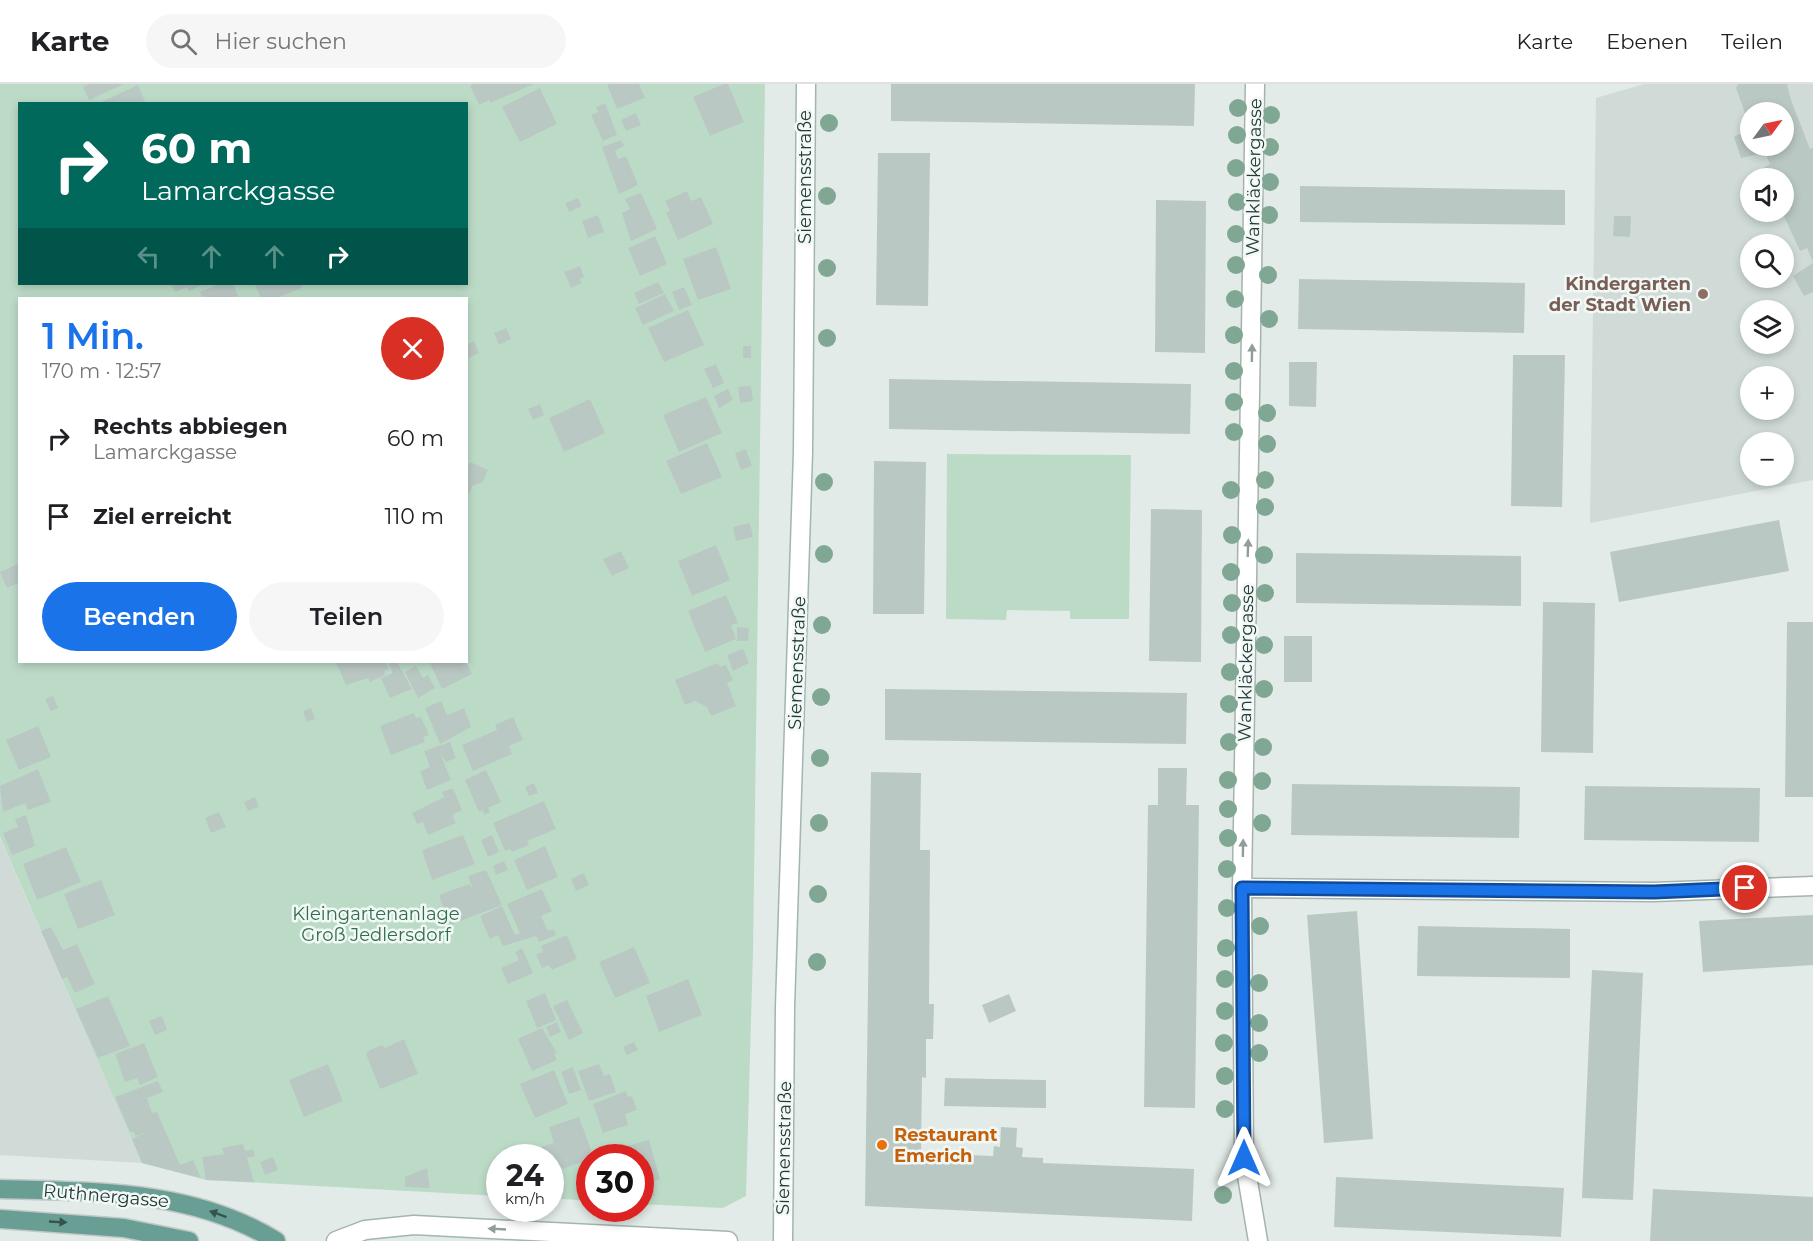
<!DOCTYPE html>
<html lang="de">
<meta charset="utf-8">
<style>
body{margin:0;font-family:Montserrat,sans-serif;background:#f6f6f6;color:#202124;height:100vh;display:flex;flex-direction:column;font-size:22px;white-space:nowrap}
*{box-sizing:border-box;margin:0}
p{font-size:20px;color:#757577}
.icon{flex:none;width:33px;height:33px;fill:none;stroke:currentColor;stroke-width:2;stroke-linecap:round;stroke-linejoin:round}
.map{position:relative;flex:1;overflow:hidden}
.panel{position:absolute;left:18px;top:213px;width:450px;height:366px;display:flex;flex-direction:column;background:#fff;border-radius:0px;box-shadow:0 3px 9px #0003}
.panel>*{flex:none}
.guide{position:absolute;left:18px;top:18px;width:450px;height:183px;border-radius:0px;box-shadow:0 3px 9px #0003;background:#00695c;color:#fff;overflow:hidden}
.needle{width:39px;rotate:57deg}
.tools{position:absolute;left:1740px;top:18px;display:grid;gap:12px}
.tools a{display:grid;place-items:center;width:54px;height:54px;border-radius:50%;background:#fff;box-shadow:0 3px 9px #0003;font-size:30px}
.speed{position:absolute;left:486px;top:1060px;display:flex;gap:12px;font-size:30px;font-weight:700;text-align:center}
.speed>*{display:grid;place-content:center;width:78px;height:78px;border-radius:50%;background:#fff;box-shadow:0 3px 9px #0003;line-height:1}
.speed small{font-size:15px;font-weight:400}
.speed .limit{border:9px solid #d22;background:#fff;color:#111}
.pin{position:absolute;display:grid;place-items:center;width:51px;height:51px;color:#fff;margin:-26px;border:3px solid #fff;border-radius:50%;box-shadow:0 2px 6px #0007}
.me{position:absolute;width:66px;margin:-33px;rotate:0deg;stroke-linejoin:round;filter:drop-shadow(0 0 4px #0008)}
.turn{display:flex;align-items:center;gap:21px;height:126px;padding:0 24px;font-size:27px}
.turn .icon{width:78px;height:78px;stroke-width:2.5}
.turn b{display:block;font-size:42px;line-height:51px}
.lanes{display:flex;align-items:center;height:57px;padding:0 24px;background:#0003;justify-content:center;gap:30px;direction:ltr}
.lanes .off{opacity:.35}
.round{display:grid;place-items:center;flex:none;width:63px;height:63px;border-radius:32px;background:#f6f6f6}
.head{display:flex;align-items:center;justify-content:space-between;height:102px;padding:0 24px}
h1{font-size:36px;font-weight:600;line-height:45px;color:#1a73e8}
.cta{display:flex;gap:12px;margin-top:auto;padding:12px 24px}
.cta a{flex:1;height:69px;border-radius:36px;background:#1a73e8;color:#fff;font-size:24px;font-weight:600;line-height:69px;text-align:center}
.cta a+a{background:#f6f6f6;color:#202124}
ul{padding:0;list-style:none}
li{display:flex;align-items:center;gap:18px;height:78px;padding:0 24px}
li div{flex:1}
li b{display:block;font-size:22px}
li em{font-style:normal}
header{display:flex;align-items:center;gap:36px;box-sizing:border-box;height:84px;padding:0 30px;background:#fff;border-bottom:2px solid #e0e0e0}
header strong{font-size:28px}
nav{display:flex;gap:33px;margin-inline-start:auto;font-size:21px}
.search{width:420px;height:54px;background:#f6f6f6;display:flex;align-items:center;gap:15px;box-sizing:border-box;padding:0 21px;border-radius:33px;color:#757577;font-size:22px}
.map>svg:first-child{display:block}
.built{fill:#d0dbd7;fill-rule:evenodd}
.green{fill:#bcdbc7;fill-rule:evenodd}
.building{fill:#bac8c4}
.lines{fill:none;stroke-linecap:round;stroke-linejoin:round}
.street-casing{stroke:#a5b3af;stroke-width:21}
.secondary-casing{stroke:#a1b6b0;stroke-width:21}
.primary-casing{stroke:#c1c8c7;stroke-width:21}
.street{stroke:#fff;stroke-width:18}
.secondary{stroke:#fff;stroke-width:18}
.primary{stroke:#699e95;stroke-width:18}
.tree{fill:#80a793}
.oneway{fill:#919d9a}
.oneway2{fill:#34544e}
.route-casing{stroke:#114b97;stroke-width:15}
.route{stroke:#1a73e8;stroke-width:10}
.education-dot{fill:#8d6e63;stroke:#f2f8f5;stroke-width:2}
.food-dot{fill:#e8710a;stroke:#f2f8f5;stroke-width:2}
.labels{text-anchor:middle;dominant-baseline:central;stroke-width:5;stroke-linejoin:round;paint-order:stroke}
.street-label{font-size:18px;fill:#233b36;stroke:#f2f8f5}
.education-label{font-size:18px;font-weight:bold;fill:#785e54;stroke:#f2f8f5;text-anchor:end}
.park-label{font-size:18px;fill:#306f4e;stroke:#f2f8f5}
.food-label{font-size:18px;font-weight:bold;fill:#c56008;stroke:#f2f8f5;text-anchor:start}
</style>
<header>
<strong>Karte</strong>
<div class="search"><svg class="icon" aria-label="search" viewBox="0 0 24 24"><circle cx="10" cy="10" r="6"/><path d="M15 15l6 6"/></svg>Hier suchen</div>
<nav><a>Karte</a><a>Ebenen</a><a>Teilen</a></nav>
</header>
<div class="map">
<svg width="1813" height="1157" viewBox="0 0 1813 1157">
<rect width="100%" height="100%" fill="#e2ebe8"/>
<g class="built">
<path d="M1644,0h169v396l-223,43 6,-425zM1750,28h34v34h-34zM1750,94h34v34h-34zM1750,160h34v34h-34zM1750,226h34v34h-34zM1750,292h34v34h-34zM1750,358h34v34h-34z"/>
<polygon points="0,754 97,976 142,1079 0,1071"/>
</g>
<g class="green">
<path d="M0,0h765l-12,867 -7,245 -23,12 -82,-4 -1,-46h-50l-1,43 -38,-3 -1,-40h-50l-1,38 -293,-16 -64,-17 -142,-326zM20,20h446v180h-446zM20,214h446v364h-446z"/>
<polygon points="947,370 1131,371 1129,535 1070,535 1070,527 1007,526 1006,536 946,535"/>
</g>
<g class="building">
<polygon points="90,0 124,0 89,16 83,3"/>
<polygon points="474,0 534,0 490,19 489,16 479,21 470,2"/>
<polygon points="607,0 639,0 645,14 617,25"/>
<polygon points="724,0 728,0 744,38 710,52 693,13"/>
<polygon points="891,0 1195,0 1194,42 891,37"/>
<polygon points="1738,0 1787,0 1791,16 1810,65 1813,64 1813,178 1807,164 1800,167 1782,128 1784,94 1768,94 1763,84 1770,80 1765,69 1741,74 1734,53 1750,44 1750,62 1784,62 1784,28 1745,29 1736,4"/>
<polygon points="138,1 146,20 97,20"/>
<polygon points="540,4 557,40 520,58 502,23"/>
<polygon points="605,19 617,51 603,57 591,31 598,28 596,23"/>
<polygon points="636,29 641,41 626,47 621,36"/>
<polygon points="621,56 624,62 615,67 618,75 626,72 638,101 619,110 602,63"/>
<polygon points="878,69 930,69 928,222 876,221"/>
<polygon points="1300,102 1565,106 1565,141 1300,138"/>
<polygon points="687,107 691,117 701,113 713,140 678,156 666,128 670,127 665,117"/>
<polygon points="641,109 657,145 631,157 622,129 630,125 625,115"/>
<polygon points="578,114 582,122 569,128 565,119"/>
<polygon points="1156,116 1206,117 1205,269 1155,268"/>
<polygon points="598,131 604,148 588,154 582,137"/>
<polygon points="1614,132 1631,132 1630,153 1613,152"/>
<polygon points="655,152 667,180 640,192 628,164"/>
<polygon points="716,163 731,205 698,216 683,175"/>
<polygon points="1813,179 1813,208 1804,212 1793,192"/>
<polygon points="580,182 584,193 580,195 582,199 571,204 564,188"/>
<polygon points="1299,195 1525,199 1524,249 1298,245"/>
<polygon points="658,198 664,209 639,220 634,209"/>
<polygon points="171,200 204,200 189,207 187,203 175,208"/>
<polygon points="219,200 233,200 239,214 203,214 200,208"/>
<polygon points="255,200 301,200 303,203 277,214 261,214"/>
<polygon points="684,203 692,221 679,226 672,208"/>
<polygon points="665,210 674,227 643,241 635,224"/>
<polygon points="688,226 704,261 664,278 648,244"/>
<polygon points="506,244 511,255 499,261 494,249"/>
<polygon points="474,257 479,269 466,275 466,261"/>
<rect x="743" y="262" width="8" height="12"/>
<polygon points="1513,271 1565,271 1562,423 1511,422"/>
<polygon points="1289,278 1317,278 1316,323 1289,322"/>
<polygon points="716,280 724,299 713,304 704,285"/>
<polygon points="889,295 1191,300 1190,350 889,345"/>
<polygon points="751,302 753,317 740,319 738,303"/>
<polygon points="728,305 733,316 719,324 714,312"/>
<polygon points="706,313 722,349 679,368 663,331"/>
<polygon points="590,315 605,349 564,368 549,334"/>
<polygon points="540,320 544,331 533,336 528,325"/>
<polygon points="707,359 722,393 681,410 666,377"/>
<polygon points="746,365 752,382 741,386 735,369"/>
<polygon points="874,377 926,378 924,530 873,530"/>
<polygon points="470,378 488,386 483,398 472,402 470,409 466,411 466,386"/>
<polygon points="1151,425 1202,426 1201,578 1149,577"/>
<polygon points="1779,436 1789,487 1619,518 1610,468"/>
<polygon points="750,439 753,453 736,457 733,443"/>
<polygon points="716,461 730,496 692,512 678,477"/>
<polygon points="621,467 629,484 612,492 603,475"/>
<polygon points="1296,469 1521,472 1521,522 1296,519"/>
<polygon points="18,480 20,498 7,504 0,488"/>
<polygon points="726,511 738,539 731,541 736,555 705,568 688,527"/>
<polygon points="1543,518 1595,519 1593,669 1541,668"/>
<polygon points="1787,538 1813,538 1813,713 1785,713"/>
<polygon points="737,543 749,544 748,557 737,557"/>
<rect x="1284" y="552" width="28" height="46"/>
<polygon points="743,565 749,579 733,587 727,571"/>
<polygon points="336,578 385,578 389,585 384,587 385,591 370,598 368,594 346,601"/>
<polygon points="388,578 397,578 412,605 390,614 381,594 393,589"/>
<polygon points="434,578 466,578 472,590 442,605 430,579"/>
<polygon points="718,579 720,583 726,581 733,596 727,599 736,622 711,632 707,623 695,617 685,621 675,596"/>
<polygon points="416,582 423,594 428,591 435,604 418,614 405,588"/>
<polygon points="885,605 1187,609 1186,660 885,656"/>
<polygon points="53,612 58,624 51,627 45,615"/>
<polygon points="441,617 447,631 464,624 471,643 440,660 425,624"/>
<polygon points="311,624 315,635 307,638 303,627"/>
<polygon points="414,629 416,634 421,633 429,651 423,653 425,658 391,671 380,642"/>
<polygon points="513,633 523,656 509,662 512,670 473,687 462,661 497,646 495,641"/>
<polygon points="38,642 51,673 19,686 6,656"/>
<polygon points="450,658 456,674 446,678 440,669 451,696 427,706 420,687 430,683 424,667"/>
<polygon points="1158,684 1187,684 1186,721 1199,721 1195,1024 1144,1023 1148,721 1158,721"/>
<polygon points="38,685 51,718 28,726 25,719 3,728 0,702"/>
<polygon points="486,686 501,718 488,724 490,728 484,731 483,726 479,728 465,696"/>
<polygon points="871,688 921,689 920,766 930,766 929,920 934,920 933,955 926,955 926,994 922,993 921,1069 993,1072 994,1062 1000,1063 1001,1043 1017,1044 1016,1063 1023,1064 1022,1073 1043,1074 1043,1079 1194,1085 1192,1137 865,1122"/>
<polygon points="534,699 538,709 529,712 525,703"/>
<polygon points="1292,700 1520,703 1519,754 1291,751"/>
<polygon points="1585,702 1760,704 1759,758 1584,756"/>
<polygon points="453,704 462,726 452,731 456,739 428,751 423,738 417,740 412,729 444,713 442,708"/>
<polygon points="255,713 259,723 248,727 244,718"/>
<polygon points="544,717 556,745 527,757 529,761 512,768 510,765 505,767 493,739"/>
<polygon points="219,728 226,743 211,749 205,734"/>
<polygon points="26,731 35,762 12,771 3,749 18,743 15,735"/>
<polygon points="463,751 475,780 432,796 422,766"/>
<polygon points="492,751 499,768 488,773 481,756"/>
<polygon points="545,762 558,793 527,806 514,776"/>
<polygon points="66,763 81,798 37,816 23,780"/>
<polygon points="504,777 508,786 496,791 493,782"/>
<polygon points="486,786 502,821 450,841 439,811 469,800 473,805 468,792"/>
<polygon points="584,789 589,801 576,807 571,795"/>
<polygon points="101,796 115,831 78,845 64,810"/>
<polygon points="542,805 552,827 541,832 548,847 554,845 556,851 539,858 536,852 503,862 498,851 490,855 480,832 502,822 515,851 520,849 507,820"/>
<polygon points="1357,827 1373,1055 1324,1059 1307,831"/>
<polygon points="1813,831 1813,881 1703,888 1699,837"/>
<polygon points="1418,842 1570,845 1570,894 1417,892"/>
<polygon points="51,843 63,866 77,860 95,900 75,909 67,893 62,895 41,847"/>
<polygon points="567,851 577,875 552,886 549,881 542,884 536,870 543,868 541,862"/>
<polygon points="634,863 650,899 615,914 599,878"/>
<polygon points="522,864 533,889 508,900 501,884 519,876 515,868"/>
<polygon points="1592,886 1643,889 1633,1116 1582,1114"/>
<polygon points="688,895 702,931 659,948 646,912"/>
<polygon points="545,909 556,936 537,944 526,917"/>
<polygon points="1009,910 1016,927 989,939 982,921"/>
<polygon points="108,912 130,962 98,974 76,925"/>
<polygon points="567,916 583,949 569,956 553,922"/>
<polygon points="162,932 167,946 155,951 149,937"/>
<polygon points="557,938 561,948 550,953 546,943"/>
<polygon points="542,944 557,969 554,970 557,976 532,987 518,955"/>
<polygon points="404,955 418,990 380,1005 366,970 370,966 382,961 385,964"/>
<polygon points="634,958 638,966 627,971 623,963"/>
<polygon points="144,959 158,993 140,1001 137,994 125,998 115,970"/>
<polygon points="328,980 343,1017 304,1033 289,996"/>
<polygon points="599,980 604,992 610,990 616,1008 589,1017 578,987"/>
<polygon points="573,983 581,1006 569,1010 561,988"/>
<polygon points="554,986 568,1020 535,1034 520,1000"/>
<polygon points="945,994 1046,996 1046,1024 944,1022"/>
<polygon points="158,997 163,1008 147,1014 152,1029 157,1028 180,1081 193,1076 201,1094 142,1079 132,1055 147,1048 136,1052 133,1047 130,1048 115,1013"/>
<polygon points="626,1007 628,1013 632,1012 637,1026 625,1030 628,1041 603,1049 593,1020"/>
<polygon points="579,1033 594,1074 550,1089 550,1074 542,1074 538,1064 554,1059 549,1043"/>
<polygon points="649,1056 660,1095 651,1098 655,1112 640,1111 640,1074 621,1074 619,1064"/>
<polygon points="243,1060 245,1067 253,1065 255,1072 247,1074 254,1098 206,1096 202,1073 224,1070 222,1064"/>
<polygon points="273,1073 278,1086 265,1091 260,1078"/>
<polygon points="427,1084 430,1104 405,1103 405,1093"/>
<polygon points="1336,1093 1564,1104 1561,1153 1334,1143"/>
<polygon points="1653,1105 1813,1113 1813,1157 1650,1157"/>
</g>
<g class="lines">
<g class="street-casing">
<g id="street">
<polyline points="1255,0 1242,804 1244,1074 1258,1157"/>
<polyline points="1242,804 1654,808 1813,802"/>
</g>
</g>
<g class="secondary-casing">
<g id="secondary">
<polyline points="336,1157 365,1146 414,1141 728,1157"/>
<polyline points="783,1157 785,923 803,368 806,0"/>
</g>
</g>
<g class="primary-casing">
<g id="primary">
<path d="M0,1105c95,3 192,0 276,52"/>
<polyline points="0,1135 124,1144 189,1157"/>
</g>
</g>
<use href="#street" class="street"/>
<use href="#secondary" class="secondary"/>
<use href="#primary" class="primary"/>
</g>
<g class="tree">
<circle cx="1238" cy="24" r="9"/>
<circle cx="1271" cy="31" r="9"/>
<circle cx="829" cy="39" r="9"/>
<circle cx="1237" cy="51" r="9"/>
<circle cx="1270" cy="63" r="9"/>
<circle cx="1236" cy="84" r="9"/>
<circle cx="1270" cy="98" r="9"/>
<circle cx="827" cy="112" r="9"/>
<circle cx="1237" cy="118" r="9"/>
<circle cx="1269" cy="131" r="9"/>
<circle cx="1236" cy="150" r="9"/>
<circle cx="1236" cy="181" r="9"/>
<circle cx="827" cy="184" r="9"/>
<circle cx="1268" cy="191" r="9"/>
<circle cx="1235" cy="215" r="9"/>
<circle cx="1269" cy="235" r="9"/>
<circle cx="1234" cy="251" r="9"/>
<circle cx="827" cy="254" r="9"/>
<circle cx="1234" cy="287" r="9"/>
<circle cx="1234" cy="318" r="9"/>
<circle cx="1267" cy="329" r="9"/>
<circle cx="1234" cy="348" r="9"/>
<circle cx="1267" cy="360" r="9"/>
<circle cx="1265" cy="396" r="9"/>
<circle cx="824" cy="398" r="9"/>
<circle cx="1231" cy="406" r="9"/>
<circle cx="1265" cy="423" r="9"/>
<circle cx="1232" cy="451" r="9"/>
<circle cx="824" cy="470" r="9"/>
<circle cx="1264" cy="471" r="9"/>
<circle cx="1231" cy="488" r="9"/>
<circle cx="1265" cy="509" r="9"/>
<circle cx="1232" cy="519" r="9"/>
<circle cx="822" cy="541" r="9"/>
<circle cx="1231" cy="551" r="9"/>
<circle cx="1264" cy="561" r="9"/>
<circle cx="1230" cy="588" r="9"/>
<circle cx="1264" cy="605" r="9"/>
<circle cx="821" cy="613" r="9"/>
<circle cx="1229" cy="620" r="9"/>
<circle cx="1229" cy="658" r="9"/>
<circle cx="1263" cy="663" r="9"/>
<circle cx="820" cy="674" r="9"/>
<circle cx="1228" cy="696" r="9"/>
<circle cx="1262" cy="697" r="9"/>
<circle cx="1228" cy="725" r="9"/>
<circle cx="819" cy="739" r="9"/>
<circle cx="1262" cy="739" r="9"/>
<circle cx="1228" cy="754" r="9"/>
<circle cx="1227" cy="785" r="9"/>
<circle cx="818" cy="810" r="9"/>
<circle cx="1227" cy="824" r="9"/>
<circle cx="1260" cy="842" r="9"/>
<circle cx="1226" cy="864" r="9"/>
<circle cx="817" cy="878" r="9"/>
<circle cx="1225" cy="895" r="9"/>
<circle cx="1259" cy="899" r="9"/>
<circle cx="1225" cy="927" r="9"/>
<circle cx="1259" cy="939" r="9"/>
<circle cx="1224" cy="959" r="9"/>
<circle cx="1259" cy="969" r="9"/>
<circle cx="1225" cy="992" r="9"/>
<circle cx="1225" cy="1025" r="9"/>
<circle cx="1223" cy="1111" r="9"/>
</g>
<defs><path id="oneway-solid" d="M-6-.8H1V-3.2L6.5 0L1 3.2V.8H-6Z" transform="scale(1.5)"/></defs>
<g class="oneway">
<use href="#oneway-solid" transform="translate(1252 269) rotate(-89)"/>
<use href="#oneway-solid" transform="translate(1248 464) rotate(-88)"/>
<use href="#oneway-solid" transform="translate(1243 764) rotate(-89)"/>
<use href="#oneway-solid" transform="translate(497 1145) rotate(-177)"/>
</g>
<g class="oneway2">
<use href="#oneway-solid" transform="translate(218 1130) rotate(-160)"/>
<use href="#oneway-solid" transform="translate(58 1138) rotate(3)"/>
</g>
<g class="lines">
<g class="route-casing">
<polyline id="route" points="1244,1074 1242,804 1654,808 1745,804"/>
</g>
<use href="#route" class="route"/>
</g>
<circle class="education-dot" cx="1703" cy="210" r="6"/>
<circle class="food-dot" cx="882" cy="1061" r="6"/>
<g class="labels">
<g class="street-label">
<text transform="translate(805 93) rotate(-90)">Siemensstraße</text>
<text transform="translate(1254 93) rotate(-89)">Wankläckergasse</text>
<text transform="translate(797 579) rotate(-88)">Siemensstraße</text>
<text transform="translate(1246 579) rotate(-89)">Wankläckergasse</text>
<text transform="translate(784 1064) rotate(-89)">Siemensstraße</text>
<text transform="translate(106 1112) rotate(5)">Ruthnergasse</text>
</g>
<g class="education-label">
<text x="1691" y="200">Kindergarten<tspan x="1691" dy="21">der Stadt Wien</tspan></text>
</g>
<g class="park-label">
<text x="376" y="830">Kleingartenanlage<tspan x="376" dy="21">Groß Jedlersdorf</tspan></text>
</g>
<g class="food-label">
<text x="894" y="1051">Restaurant<tspan x="894" dy="21">Emerich</tspan></text>
</g>
</g>
</svg>
<div class="tools">
<a><svg class="needle" viewBox="-14 -14 28 28"><path d="M0-13l5 13h-10z" fill="#e53935"/><path d="M0 13l5-13h-10z" fill="#757577"/></svg></a>
<a><svg class="icon" aria-label="sound" viewBox="0 0 24 24"><path d="M4 9h4l5-4v14l-5-4H4zM17 9q2 3 0 6"/></svg></a>
<a><svg class="icon" aria-label="search" viewBox="0 0 24 24"><circle cx="10" cy="10" r="6"/><path d="M15 15l6 6"/></svg></a>
<a><svg class="icon" aria-label="layers" viewBox="0 0 24 24"><path d="M12 4l9 5-9 5-9-5zM3 14l9 5 9-5"/></svg></a>
<a>+</a>
<a>−</a>
</div>
<div class="speed"><div>24<small>km/h</small></div><div class="limit">30</div></div>
<div class="pin" style="left:1745px;top:804px;background:#d93025"><svg class="icon" aria-label="arrive" viewBox="0 0 24 24"><path d="M6 21V4h12l-3 4 3 4H6"/></svg></div>
<svg class="me" style="left:1244px;top:1074px" viewBox="-20 -20 40 40"><path d="M0-17L14 15 0 8-14 15z" fill="#1a73e8" stroke="#fff" stroke-width="4"/></svg>
<div class="guide">
<div class="turn"><svg class="icon" aria-label="right" viewBox="0 0 24 24"><path d="M7 20v-9h11M14 6l5 5-5 5"/></svg><div><b>60 m</b>Lamarckgasse</div></div>
<div class="lanes"><svg class="icon off" aria-label="left" viewBox="0 0 24 24"><path d="M17 20v-9H6M10 6l-5 5 5 5"/></svg><svg class="icon off" aria-label="ahead" viewBox="0 0 24 24"><path d="M12 20V5M6 11l6-6 6 6"/></svg><svg class="icon off" aria-label="ahead" viewBox="0 0 24 24"><path d="M12 20V5M6 11l6-6 6 6"/></svg><svg class="icon" aria-label="right" viewBox="0 0 24 24"><path d="M7 20v-9h11M14 6l5 5-5 5"/></svg></div>
</div>
<section class="panel">
<div class="head"><div><h1>1 Min.</h1><p>170 m · 12:57</p></div><a class="round" style="background:#d93025;color:#fff"><svg class="icon" aria-label="close" viewBox="0 0 24 24"><path d="M6 6l12 12M18 6L6 18"/></svg></a></div>
<ul>
<li><svg class="icon" aria-label="right" viewBox="0 0 24 24"><path d="M7 20v-9h11M14 6l5 5-5 5"/></svg><div><b>Rechts abbiegen</b><p>Lamarckgasse</p></div><em>60 m</em></li>
<li><svg class="icon" aria-label="arrive" viewBox="0 0 24 24"><path d="M6 21V4h12l-3 4 3 4H6"/></svg><div><b>Ziel erreicht</b></div><em>110 m</em></li>
</ul>
<div class="cta"><a>Beenden</a><a>Teilen</a></div>
</section>
</div>
